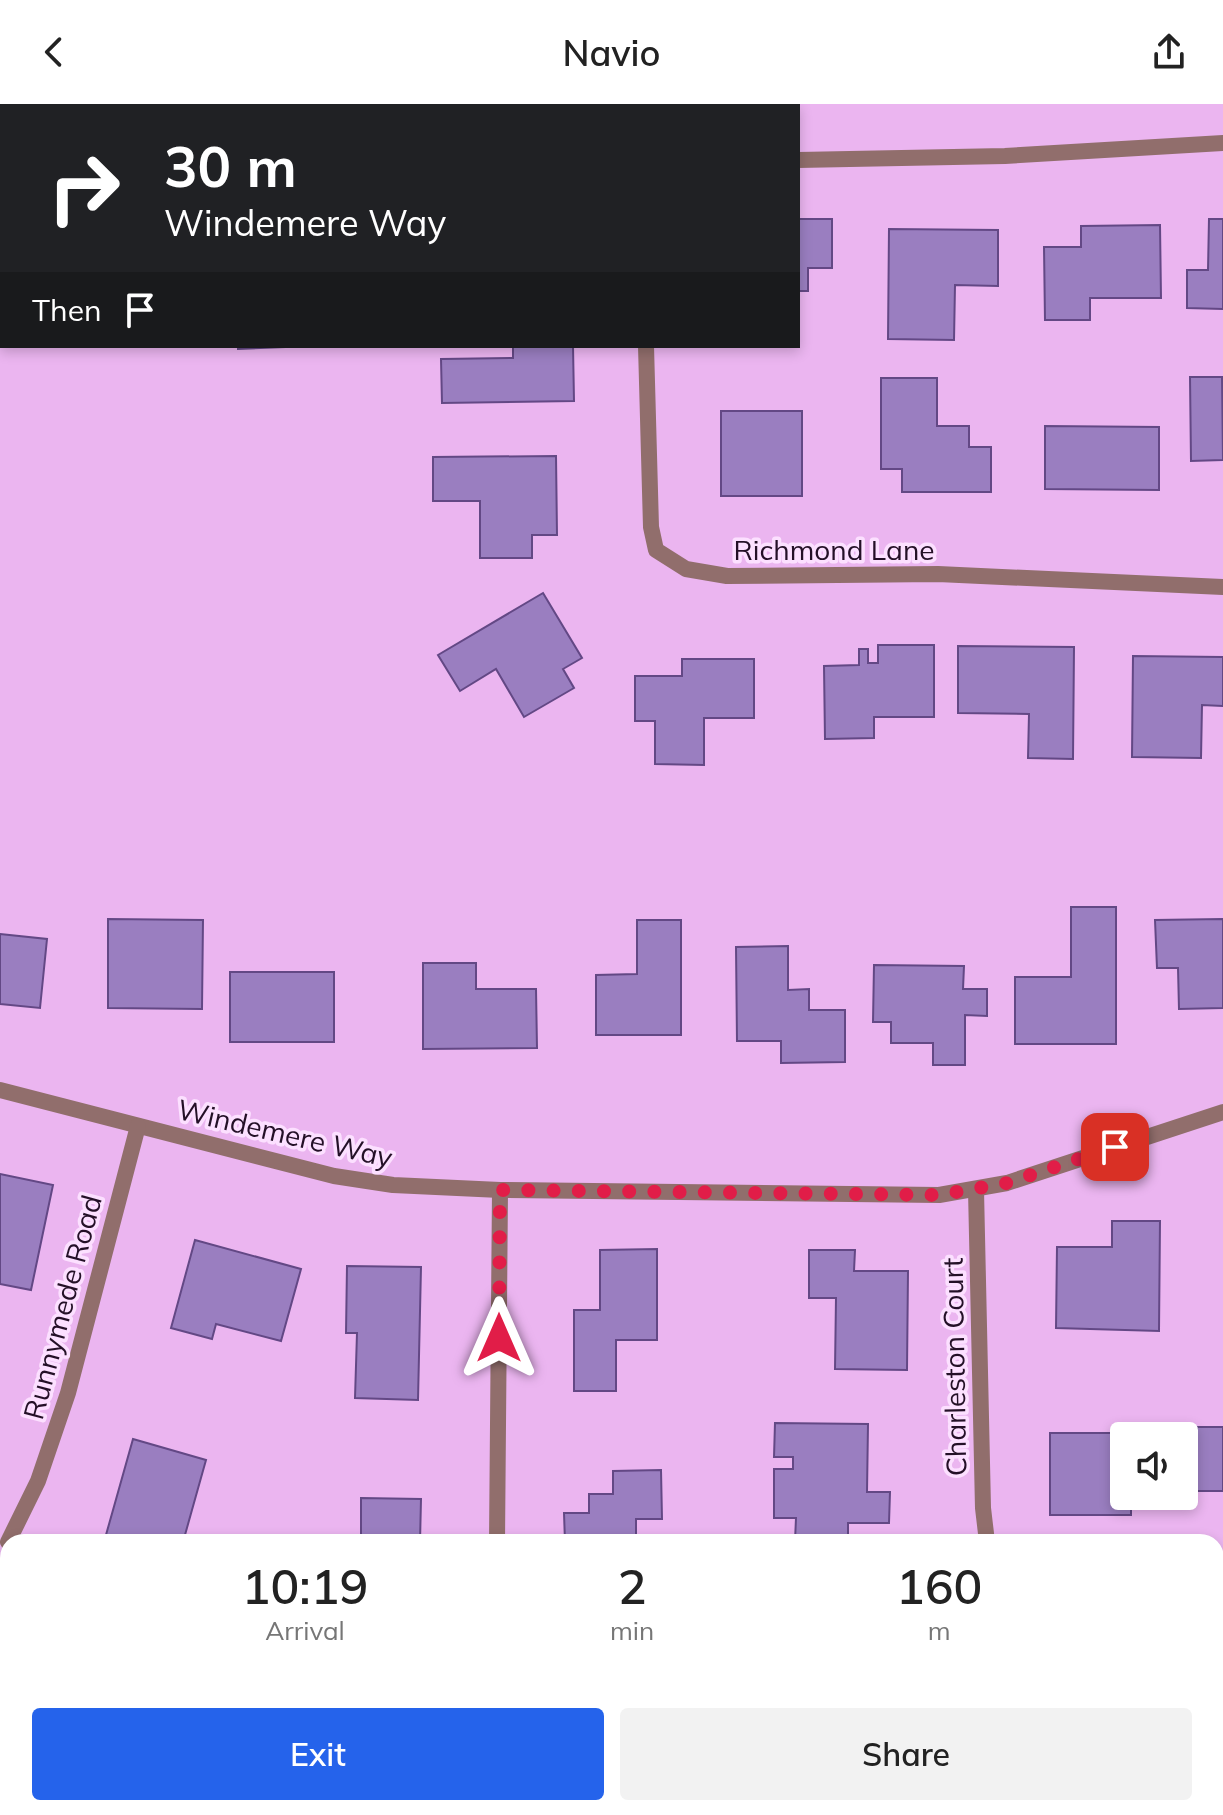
<!DOCTYPE html>
<style>
body{margin:0;font-family:Mulish,sans-serif;background:#f2f2f2;color:#222;height:100vh;display:flex;flex-direction:column;font-size:30px;white-space:nowrap}
*{box-sizing:border-box;margin:0}
p{font-size:26px;color:#767676}
.icon{flex:none;width:44px;height:44px;fill:none;stroke:currentColor;stroke-width:2;stroke-linecap:round;stroke-linejoin:round}
.map{position:relative;flex:1;overflow:hidden}
.sheet{position:absolute;left:0px;top:1430px;width:1224px;height:282px;display:flex;flex-direction:column;background:#fff;border-radius:24px 24px 0 0;box-shadow:0 4px 12px #0003}
.sheet>*{flex:none}
.hud{position:absolute;left:0px;top:0px;width:800px;height:244px;box-shadow:0 4px 12px #0003;background:#202124;color:#fff;overflow:hidden}
.buttons{position:absolute;left:1110px;top:1318px;display:grid;gap:16px}
.buttons a{display:grid;place-items:center;width:88px;height:88px;border-radius:8px;background:#fff;box-shadow:0 4px 12px #0003;font-size:40px}
.pin{position:absolute;display:grid;place-items:center;width:68px;height:68px;color:#fff;margin:-34px;border-radius:16px;box-shadow:0 4px 12px #0006}
.me{position:absolute;width:88px;margin:-44px;rotate:0deg;stroke-linejoin:round;filter:drop-shadow(0 0 6px #0008)}
.turn{display:flex;align-items:center;gap:28px;height:168px;padding:0 32px;font-size:36px}
.turn .icon{width:104px;height:104px;stroke-width:2.5}
.turn b{display:block;font-size:56px;line-height:68px}
.then{display:flex;align-items:center;height:76px;padding:0 32px;background:#0003;gap:16px;font-size:30px}
.eta{display:flex;justify-content:space-evenly;align-items:center;height:136px;text-align:center}
.eta b{font-size:48px;font-weight:600;line-height:56px}
.button{display:flex;gap:16px;margin-top:auto;padding:16px 32px}
.button a{flex:1;height:92px;border-radius:8px;background:#2563eb;color:#fff;font-size:32px;font-weight:600;line-height:92px;text-align:center}
.button a+a{background:#f2f2f2;color:#222}
header{display:flex;justify-content:space-between;align-items:center;height:104px;padding:0 32px;background:#fff;font-size:36px;font-weight:600}
.map>svg:first-child{display:block}
.building{fill:#9a7ec0;stroke:#634885;stroke-width:2}
.lines{fill:none;stroke-linecap:round;stroke-linejoin:round}
.street{stroke:#916e6c;stroke-width:16}
.route{stroke:#e11d48;stroke-width:14;stroke-dasharray:0 25.2}
.labels{text-anchor:middle;dominant-baseline:central;stroke-width:7;stroke-linejoin:round;paint-order:stroke}
.street-label{font-size:28px;fill:#241027;stroke:#fce0ff}
</style>
<header><svg class="icon" aria-label="back" viewBox="0 0 24 24"><path d="M15 5l-7 7 7 7"/></svg>Navio<svg class="icon" aria-label="share" viewBox="0 0 24 24"><path d="M12 15V3M7 8l5-5 5 5M5 13v7h14v-7"/></svg></header>
<div class="map">
<svg width="1223" height="1711" viewBox="0 0 1223 1711">
<rect width="100%" height="100%" fill="#ebb5f0"/>
<g class="building">
<polygon points="452,0 547,0 451,2"/>
<polygon points="798,115 832,115 832,164 808,164 808,187 798,187"/>
<polygon points="1209,115 1223,115 1223,205 1187,204 1187,166 1208,166"/>
<polygon points="1160,121 1161,194 1090,194 1090,216 1045,216 1044,143 1081,143 1081,122"/>
<polygon points="889,125 998,126 998,182 955,181 954,236 888,235"/>
<polygon points="238,242 311,242 238,245"/>
<polygon points="513,242 573,242 574,297 442,299 441,255 513,254"/>
<polygon points="1190,273 1222,273 1223,356 1191,357"/>
<polygon points="881,274 937,274 937,322 969,322 969,343 991,343 991,388 902,388 902,365 881,365"/>
<rect x="721" y="307" width="81" height="85"/>
<polygon points="1045,322 1159,323 1159,386 1045,385"/>
<polygon points="556,352 557,431 532,431 532,454 480,454 480,397 433,397 433,353"/>
<polygon points="543,489 582,554 563,565 574,584 524,613 496,565 460,587 438,551"/>
<polygon points="878,541 934,541 934,613 874,613 874,634 825,635 824,562 859,561 859,545 868,545 868,559 878,559"/>
<polygon points="958,542 1074,543 1073,655 1028,654 1029,610 958,609"/>
<polygon points="1133,552 1223,553 1223,602 1202,601 1201,654 1132,653"/>
<polygon points="682,555 754,555 754,614 704,614 704,661 655,660 655,617 635,617 635,572 682,572"/>
<polygon points="1071,803 1116,803 1116,940 1015,940 1015,873 1071,873"/>
<polygon points="108,815 203,816 202,905 108,904"/>
<polygon points="1223,815 1223,904 1179,905 1178,864 1157,864 1155,816"/>
<polygon points="637,816 681,816 681,931 596,931 596,871 637,870"/>
<polygon points="0,830 47,835 40,904 0,900"/>
<polygon points="788,842 788,886 809,885 809,906 845,906 845,958 781,959 781,937 737,937 736,843"/>
<polygon points="423,859 476,859 476,885 536,885 537,944 423,945"/>
<polygon points="874,861 964,862 963,885 987,885 987,912 965,911 965,961 933,961 933,939 891,939 891,918 873,918"/>
<rect x="230" y="868" width="104" height="70"/>
<polygon points="0,1070 53,1081 31,1186 0,1180"/>
<polygon points="1112,1117 1160,1117 1159,1227 1056,1224 1057,1143 1112,1143"/>
<polygon points="195,1136 301,1165 281,1237 216,1220 212,1235 171,1224"/>
<polygon points="657,1145 657,1236 616,1236 616,1287 574,1287 574,1206 600,1206 600,1146"/>
<polygon points="809,1146 855,1146 854,1167 908,1167 907,1266 835,1265 836,1194 809,1194"/>
<polygon points="347,1162 421,1163 418,1296 355,1294 357,1229 346,1229"/>
<polygon points="775,1319 868,1320 867,1388 890,1388 889,1419 848,1419 848,1438 795,1437 796,1414 774,1414 774,1365 793,1365 793,1353 774,1353"/>
<polygon points="1197,1323 1223,1323 1223,1387 1196,1387"/>
<polygon points="1050,1329 1131,1329 1131,1332 1124,1332 1124,1392 1131,1392 1131,1411 1050,1411"/>
<polygon points="133,1335 206,1356 183,1438 104,1438"/>
<polygon points="661,1366 662,1415 636,1415 636,1438 565,1438 564,1409 589,1409 589,1390 613,1390 613,1367"/>
<polygon points="361,1394 421,1395 420,1438 361,1438"/>
<polygon points="8,1574 8,1608 0,1595 0,1579"/>
<rect x="1216" y="1593" width="7" height="44"/>
<polygon points="186,1704 263,1704 260,1711 183,1711"/>
<polygon points="577,1704 618,1704 617,1711"/>
</g>
<g class="lines">
<g class="street">
<polyline points="798,56 1005,52 1223,39"/>
<polyline points="646,242 651,423 656,446 686,465 727,472 938,470 1223,483"/>
<polyline points="0,986 334,1072 393,1081 500,1086 939,1091 1007,1079 1223,1008"/>
<polyline points="976,1086 983,1404 987,1438"/>
<polyline points="8,1438 38,1377 68,1289 138,1022"/>
<polyline points="497,1438 500,1086"/>
<polyline points="1216,1488 1223,1488"/>
<polyline points="468,1711 470,1704"/>
</g>
</g>
<g class="lines">
<polyline class="route" points="499,1234 500,1086 939,1091 1007,1079 1115,1043"/>
</g>
<g class="labels">
<g class="street-label">
<text x="834" y="445">Richmond Lane</text>
<text transform="translate(285 1029) rotate(13)">Windemere Way</text>
<text transform="translate(62 1203) rotate(-75)">Runnymede Road</text>
<text transform="translate(954 1263) rotate(-91)">Charleston Court</text>
</g>
</g>
</svg>
<div class="buttons">
<a><svg class="icon" aria-label="sound" viewBox="0 0 24 24"><path d="M4 9h4l5-4v14l-5-4H4zM17 9q2 3 0 6"/></svg></a>
</div>
<div class="pin" style="left:1115px;top:1043px;background:#d93025"><svg class="icon" aria-label="arrive" viewBox="0 0 24 24"><path d="M6 21V4h12l-3 4 3 4H6"/></svg></div>
<svg class="me" style="left:499px;top:1234px" viewBox="-20 -20 40 40"><path d="M0-17L14 15 0 8-14 15z" fill="#e11d48" stroke="#fff" stroke-width="4"/></svg>
<div class="hud">
<div class="turn"><svg class="icon" aria-label="right" viewBox="0 0 24 24"><path d="M7 20v-9h11M14 6l5 5-5 5"/></svg><div><b>30 m</b>Windemere Way</div></div>
<div class="then">Then<svg class="icon" aria-label="arrive" viewBox="0 0 24 24"><path d="M6 21V4h12l-3 4 3 4H6"/></svg></div>
</div>
<section class="sheet">
<div class="eta">
<div><b>10:19</b><p>Arrival</p></div>
<div><b>2</b><p>min</p></div>
<div><b>160</b><p>m</p></div>
</div>
<div class="button"><a>Exit</a><a>Share</a></div>
</section>
</div>
